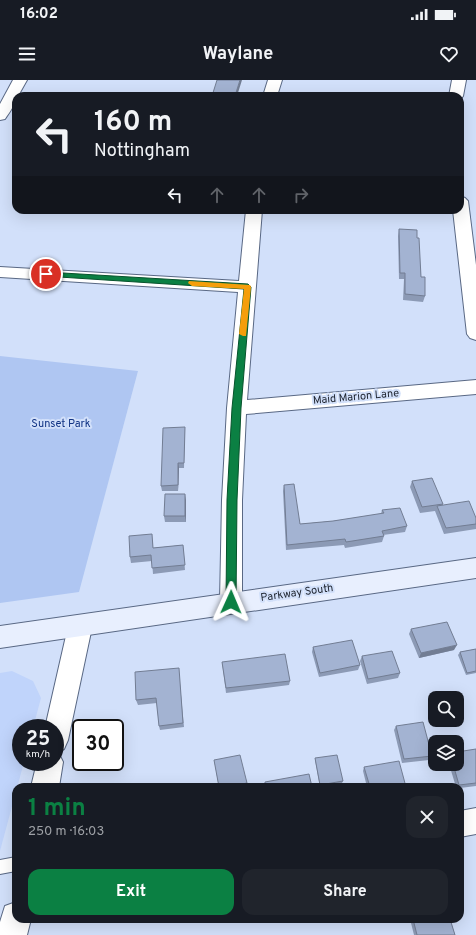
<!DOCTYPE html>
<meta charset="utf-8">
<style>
body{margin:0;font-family:Overpass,sans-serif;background:#20242c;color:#f1f3f6;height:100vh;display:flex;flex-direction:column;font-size:15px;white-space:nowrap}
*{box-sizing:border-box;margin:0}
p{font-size:13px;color:#9ea1a6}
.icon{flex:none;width:22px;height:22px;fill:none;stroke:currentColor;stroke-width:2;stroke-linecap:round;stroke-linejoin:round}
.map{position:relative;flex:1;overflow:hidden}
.side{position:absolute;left:12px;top:703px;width:452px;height:140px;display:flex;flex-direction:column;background:#171b24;border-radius:12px;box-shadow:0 4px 16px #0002}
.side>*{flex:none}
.banner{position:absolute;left:12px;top:12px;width:452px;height:122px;border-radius:12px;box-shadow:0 4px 16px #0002;background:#171b24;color:#f1f3f6;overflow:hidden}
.tools{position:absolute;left:428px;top:611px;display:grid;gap:8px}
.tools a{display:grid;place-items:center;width:36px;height:36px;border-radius:8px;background:#171b24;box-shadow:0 4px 16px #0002;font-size:20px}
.speed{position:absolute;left:12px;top:639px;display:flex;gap:8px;font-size:20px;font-weight:700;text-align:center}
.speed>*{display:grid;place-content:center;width:52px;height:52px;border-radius:50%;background:#171b24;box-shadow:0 4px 16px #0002;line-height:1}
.speed small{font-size:10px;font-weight:400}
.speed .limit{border:2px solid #111;border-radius:6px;background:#fff;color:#111}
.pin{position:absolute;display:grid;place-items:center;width:34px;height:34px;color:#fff;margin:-17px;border:2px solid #fff;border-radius:50%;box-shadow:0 1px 4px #0007}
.me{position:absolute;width:44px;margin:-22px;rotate:1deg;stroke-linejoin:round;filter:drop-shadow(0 0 3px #0008)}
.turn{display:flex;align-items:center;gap:14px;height:84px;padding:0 16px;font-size:18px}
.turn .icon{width:52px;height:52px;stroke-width:2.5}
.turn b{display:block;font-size:28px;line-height:34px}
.lanes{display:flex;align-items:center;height:38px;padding:0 16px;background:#0003;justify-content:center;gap:20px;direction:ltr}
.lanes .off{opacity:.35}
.round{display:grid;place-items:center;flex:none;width:42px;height:42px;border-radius:12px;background:#20242c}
.head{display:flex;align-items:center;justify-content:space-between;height:68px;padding:0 16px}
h1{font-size:24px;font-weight:700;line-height:30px;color:#0b8043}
.button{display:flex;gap:8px;margin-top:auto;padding:8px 16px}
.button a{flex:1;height:46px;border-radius:12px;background:#0b8043;color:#fff;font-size:16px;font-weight:700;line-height:46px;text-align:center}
.button a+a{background:#20242c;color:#f1f3f6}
.status{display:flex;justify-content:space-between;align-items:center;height:28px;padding:0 20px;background:#171b24;direction:ltr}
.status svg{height:11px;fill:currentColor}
header{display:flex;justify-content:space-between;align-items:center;height:52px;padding:0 16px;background:#171b24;font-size:18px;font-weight:700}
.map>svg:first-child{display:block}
.built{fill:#c0d4fb}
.green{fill:#afc6f2}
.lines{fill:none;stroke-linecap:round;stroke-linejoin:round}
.service-casing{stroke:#596884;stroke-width:2}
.minor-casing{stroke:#596884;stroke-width:2}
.tertiary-casing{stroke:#596884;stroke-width:2}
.secondary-casing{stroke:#596884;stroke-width:2}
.service{fill:#fff;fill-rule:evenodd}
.minor{fill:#fff;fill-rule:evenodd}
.tertiary{fill:#fff;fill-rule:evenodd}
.secondary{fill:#e8effe;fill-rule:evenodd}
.wall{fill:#8c9ab5}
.shaded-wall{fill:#727d93}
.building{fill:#a3b3d2;stroke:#727d93}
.route{fill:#0b8043;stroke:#07532c}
.slow{fill:#f59e0b}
.labels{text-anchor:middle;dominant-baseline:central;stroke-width:4;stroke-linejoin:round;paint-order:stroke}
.street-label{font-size:11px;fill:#1d232e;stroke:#d2e0fa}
.park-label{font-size:11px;fill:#113384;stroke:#d2e0fa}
</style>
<div class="status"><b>16:02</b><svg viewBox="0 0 49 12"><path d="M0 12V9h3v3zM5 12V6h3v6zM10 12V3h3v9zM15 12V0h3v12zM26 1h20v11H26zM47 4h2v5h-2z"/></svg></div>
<header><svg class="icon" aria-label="menu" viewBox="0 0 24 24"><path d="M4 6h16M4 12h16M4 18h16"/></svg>Waylane<svg class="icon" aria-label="heart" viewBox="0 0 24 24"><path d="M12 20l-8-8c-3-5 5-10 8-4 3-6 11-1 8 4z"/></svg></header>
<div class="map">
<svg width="476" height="855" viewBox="0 0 476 855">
<rect width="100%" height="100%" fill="#d2e0fa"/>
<polygon class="built" points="12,591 33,601 41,618 33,648 21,648 21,682 24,682 0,771 0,593"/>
<polygon class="green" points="0,276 138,291 79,512 0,523"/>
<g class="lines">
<g class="service-casing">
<polygon id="service" points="16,777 16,791 0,794 0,780"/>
</g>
<g class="minor-casing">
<g id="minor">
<path d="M13,0h14l-9,16h-2c0,8 -7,17 -11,23l-5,1v-16z"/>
<polygon points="268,0 282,0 277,16 263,16"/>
<polygon points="452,0 466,0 463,16 461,19 460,16 449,16"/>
<polygon points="460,116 465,118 468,121 476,185 476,260 470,258 467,254 453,130 460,130"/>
<polygon points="246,130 262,130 247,320 476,300 476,314 246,334 242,420 242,522 239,529 231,532 223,529 220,522 222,420 227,328 238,212 0,197 0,187 239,201"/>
<polygon points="476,728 476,754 460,757 460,731"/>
</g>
</g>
<g class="tertiary-casing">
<g id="tertiary">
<polygon points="80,536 89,539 92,547 68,660 64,669 58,672 63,682 59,707 31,707 37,682 55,682 55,648 45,648 68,547 71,539"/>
<polygon points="16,822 16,839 31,839 27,855 0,855 0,842 5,826"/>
</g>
</g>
<g class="secondary-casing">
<polygon id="secondary" points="476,478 476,498 0,568 0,546"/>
</g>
<use href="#service" class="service"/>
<use href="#minor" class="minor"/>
<use href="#tertiary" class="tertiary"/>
<use href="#secondary" class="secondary"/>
</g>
<g class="wall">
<polygon points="399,149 417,158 421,197 425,216 423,222 403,220 404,199 399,199 398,156"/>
<polygon points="185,347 184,388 179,388 178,411 162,411 161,406"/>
<polygon points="412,401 443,424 443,425 476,438 476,449 444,454 435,431 420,433 410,407"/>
<polygon points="284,405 300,444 333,441 381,434 382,430 407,446 405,452 383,455 384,456 382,462 345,468 344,465 286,470 283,411"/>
<polygon points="186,420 186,442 165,442 164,436"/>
<polygon points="153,460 153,468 183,465 185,490 153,494 152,481 131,483 130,477"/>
<polygon points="411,549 454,570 419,578 409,554"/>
<polygon points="313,567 360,585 358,590 319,597 312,572"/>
<polygon points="476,569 476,593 466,595 458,575 460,572"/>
<polygon points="362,576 400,593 398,598 367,604 360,581"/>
<polygon points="222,582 290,601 289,605 226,613"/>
<polygon points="179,593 184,647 160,650 159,646 157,623 138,625 136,620"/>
<polygon points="396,646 432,676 429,680 402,683 394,650"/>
<polygon points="476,669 476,706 460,708 460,707 456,707 449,684 457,684"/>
<polygon points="315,678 343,701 342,703 320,707 315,680"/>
<polygon points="214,680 246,706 244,707 219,707"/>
<polygon points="364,687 406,707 367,707 363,691"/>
<polygon points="410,839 450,839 455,855 414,855"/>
</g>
<g class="shaded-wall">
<polygon points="240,0 242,0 237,16 235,16"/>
<polygon points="178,383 179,388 178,411"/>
<polygon points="185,414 186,420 186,442 185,436"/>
<polygon points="457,565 454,570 419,578 421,573"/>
<polygon points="247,703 246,706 244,707 227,707"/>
</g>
<g class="building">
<polygon points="217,0 240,0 235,16 205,16 205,15 212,16"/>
<polygon points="399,149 417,150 417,158 419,158 421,197 425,197 425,216 405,214 405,193 400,193"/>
<polygon points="185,347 184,383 178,383 178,405 161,406 163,348"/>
<polygon points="432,398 443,424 422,427 412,401"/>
<polygon points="294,404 300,444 333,441 384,433 382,430 400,428 407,446 382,451 384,456 346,462 345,459 287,465 284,405"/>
<polygon points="165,414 185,414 185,436 164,436"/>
<polygon points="469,421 476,438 476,444 446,448 437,426"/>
<polygon points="152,454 153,468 183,465 185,485 152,488 151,475 130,477 129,456"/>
<polygon points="447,542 457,565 421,573 411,549"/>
<polygon points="352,560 360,585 320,593 313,567"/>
<polygon points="476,569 476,591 467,593 460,572"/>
<polygon points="392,571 400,593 368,599 362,576"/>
<polygon points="285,574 290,601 226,608 222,582"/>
<polygon points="179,588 183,643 159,646 156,618 136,620 135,592"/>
<polygon points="423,642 432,676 404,679 396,646"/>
<polygon points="476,669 476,703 459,705 453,684 457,684 457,672"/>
<polygon points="240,675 247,703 227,707 219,707 214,680"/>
<polygon points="337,675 343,701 320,705 315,678"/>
<polygon points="399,681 406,707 370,707 364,687"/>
<polygon points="309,694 312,707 265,707 265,702"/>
<polygon points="413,839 450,839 455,855 417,855"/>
</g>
<polygon class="route" points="46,192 248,204 251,207 241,328 237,420 236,522 234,525 231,527 227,525 226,522 227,420 232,328 244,209 44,196 44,193"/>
<polygon class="slow" points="189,201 250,205 251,207 246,256 243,256 239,254 244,209 192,206 188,203"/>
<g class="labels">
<g class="street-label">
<text transform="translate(356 317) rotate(-5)">Maid Marion Lane</text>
<text transform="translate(297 513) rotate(-8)">Parkway South</text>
</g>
<g class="park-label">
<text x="61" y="344">Sunset Park</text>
</g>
</g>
</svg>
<div class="tools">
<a><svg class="icon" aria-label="search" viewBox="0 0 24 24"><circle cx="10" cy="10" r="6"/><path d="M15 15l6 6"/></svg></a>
<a><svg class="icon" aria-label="layers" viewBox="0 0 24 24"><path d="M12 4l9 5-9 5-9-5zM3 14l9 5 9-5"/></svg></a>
</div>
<div class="speed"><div>25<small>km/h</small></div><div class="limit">30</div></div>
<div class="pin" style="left:46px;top:194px;background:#d93025"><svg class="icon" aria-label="arrive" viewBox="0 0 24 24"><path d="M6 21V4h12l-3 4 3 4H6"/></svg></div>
<svg class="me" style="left:231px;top:522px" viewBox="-20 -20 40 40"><path d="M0-17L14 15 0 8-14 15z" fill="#0b8043" stroke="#fff" stroke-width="4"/></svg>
<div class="banner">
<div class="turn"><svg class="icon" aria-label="left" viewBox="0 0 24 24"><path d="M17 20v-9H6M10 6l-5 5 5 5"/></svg><div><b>160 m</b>Nottingham</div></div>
<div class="lanes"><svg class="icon" aria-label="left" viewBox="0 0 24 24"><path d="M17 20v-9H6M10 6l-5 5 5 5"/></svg><svg class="icon off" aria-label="ahead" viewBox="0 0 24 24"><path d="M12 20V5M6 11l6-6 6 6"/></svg><svg class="icon off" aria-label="ahead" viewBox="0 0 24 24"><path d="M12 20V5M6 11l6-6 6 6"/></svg><svg class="icon off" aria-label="right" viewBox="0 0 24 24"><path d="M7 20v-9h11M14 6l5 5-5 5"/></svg></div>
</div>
<section class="side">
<div class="head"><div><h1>1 min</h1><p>250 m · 16:03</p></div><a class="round"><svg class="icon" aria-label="close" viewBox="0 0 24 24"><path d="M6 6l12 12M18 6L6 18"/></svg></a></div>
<div class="button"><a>Exit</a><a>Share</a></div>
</section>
</div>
